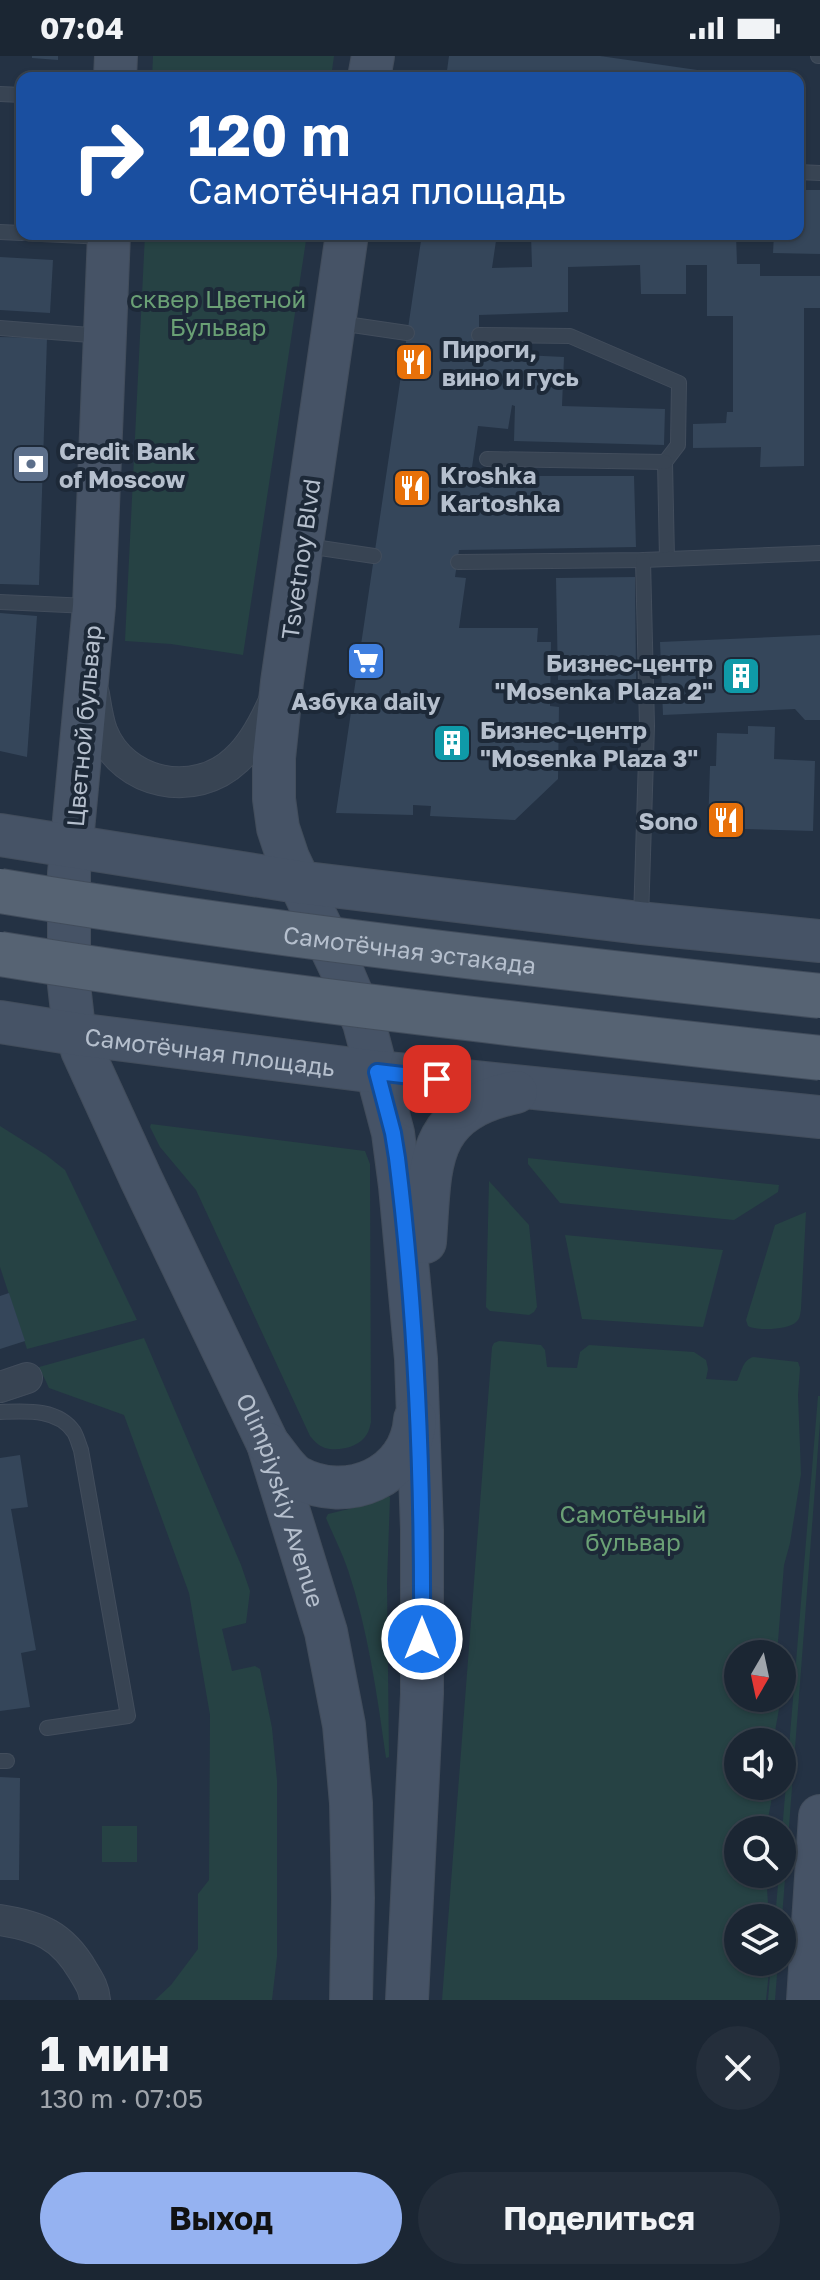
<!DOCTYPE html>
<html lang="ru">
<meta charset="utf-8">
<style>
body{margin:0;font-family:"Golos Text",sans-serif;background:#242e3b;color:#f1f3f6;height:100vh;display:flex;flex-direction:column;font-size:30px;white-space:nowrap}
*{box-sizing:border-box;margin:0}
p{font-size:26px;color:#a0a5ac}
.icon{flex:none;width:44px;height:44px;fill:none;stroke:currentColor;stroke-width:2;stroke-linecap:round;stroke-linejoin:round}
.map{position:relative;height:1944px;overflow:hidden}
.panel{display:flex;flex-direction:column;background:#1b2633;flex:1}
.panel>*{flex:none}
.guide{position:absolute;left:16px;top:16px;width:788px;height:168px;border-radius:16px;box-shadow:0 2px 6px #0004,0 0 0 2px #39434e;background:#1a4fa0;color:#fff;overflow:hidden}
.needle{width:52px;rotate:189deg}
.buttons{position:absolute;left:724px;top:1584px;display:grid;gap:16px}
.buttons a{display:grid;place-items:center;width:72px;height:72px;border-radius:50%;background:#1b2633;box-shadow:0 2px 6px #0004,0 0 0 2px #39434e;font-size:40px}
.pin{position:absolute;display:grid;place-items:center;width:68px;height:68px;color:#fff;margin:-34px;border-radius:16px;box-shadow:0 4px 12px #0006}
.me{position:absolute;width:88px;margin:-44px;rotate:0deg;stroke-linejoin:round;filter:drop-shadow(0 0 6px #0008)}
.turn{display:flex;align-items:center;gap:28px;height:168px;padding:0 40px;font-size:36px}
.turn .icon{width:104px;height:104px;stroke-width:2.5}
.turn b{display:block;font-size:56px;line-height:68px}
.round{display:grid;place-items:center;flex:none;width:84px;height:84px;border-radius:42px;background:#242e3b}
.headline{display:flex;align-items:center;justify-content:space-between;height:136px;padding:0 40px}
h1{font-size:48px;font-weight:700;line-height:60px}
.cta{display:flex;gap:16px;margin-top:auto;padding:16px 40px}
.cta a{flex:1;height:92px;border-radius:48px;background:#95b2f1;color:#111;font-size:32px;font-weight:700;line-height:92px;text-align:center}
.cta a+a{background:#242e3b;color:#f1f3f6}
.status{display:flex;justify-content:space-between;align-items:center;height:56px;padding:0 40px;background:#1b2633;direction:ltr}
.status svg{height:22px;fill:currentColor}
.map>svg:first-child{display:block}
.green{fill:#264244}
.building{fill:#35465a}
.lines{fill:none;stroke-linecap:round;stroke-linejoin:round}
.service-casing{stroke:#424d5c;stroke-width:16}
.minor-casing{stroke:#424d5c;stroke-width:32}
.secondary-casing{stroke:#424d5c;stroke-width:44}
.service{stroke:#384453;stroke-width:14}
.minor{stroke:#384453;stroke-width:30}
.secondary{stroke:#465366;stroke-width:42}
.primary-bridge-casing{stroke:#424d5c;stroke-width:46;stroke-linecap:butt}
.primary-bridge{stroke:#566373;stroke-width:44}
.route-casing{stroke:#114b97;stroke-width:20}
.route{stroke:#1a73e8;stroke-width:14}
.labels{text-anchor:middle;dominant-baseline:central;stroke-width:8;stroke-linejoin:round;paint-order:stroke}
.park-label{font-size:24px;fill:#6aa075;stroke:#1d2938}
.poi-label{font-size:24px;font-weight:bold;fill:#b5bfcd;stroke:#1d2938;text-anchor:start}
.street-label{font-size:24px;fill:#b5bfcd;stroke:#1d2938}
</style>
<div class="status"><b>07:04</b><svg viewBox="0 0 49 12"><path d="M0 12V9h3v3zM5 12V6h3v6zM10 12V3h3v9zM15 12V0h3v12zM26 1h20v11H26zM47 4h2v5h-2z"/></svg></div>
<div class="map">
<svg width="820" height="1944" viewBox="0 0 820 1944">
<rect width="100%" height="100%" fill="#243244"/>
<g class="green">
<polygon points="153,0 334,0 331,22 152,22"/>
<polygon points="20,52 22,52 22,165 14,164"/>
<polygon points="145,178 307,178 243,599 171,588 125,585"/>
<path d="M151,1068l214,27 5,13 1,258c-1,4 -2,9 -4,12 -7,13 -29,18 -42,14 -6,-2 -11,-7 -15,-12l-114,-246 -36,-43 -10,-20z"/>
<polygon points="0,1070 46,1099 65,1114 137,1264 27,1293 0,1211"/>
<polygon points="528,1102 779,1129 778,1136 734,1164 560,1147 528,1108"/>
<polygon points="489,1125 529,1169 537,1251 534,1256 529,1259 490,1255 486,1251"/>
<path d="M806,1156l-5,97c-1,6 -1,10 -5,13 -7,8 -39,9 -48,4l-2,-6 29,-95z"/>
<polygon points="565,1179 723,1194 703,1271 582,1263"/>
<polygon points="144,1282 241,1509 250,1535 246,1567 222,1573 232,1615 255,1610 260,1613 272,1672 277,1724 277,1901 272,1944 155,1944 171,1929 198,1893 198,1838 209,1824 210,1659 189,1537 124,1359 49,1332 39,1311"/>
<path d="M499,1285l42,4 4,5 2,17 30,1 3,-16 9,-7 105,7 12,8 2,9 -2,10 31,2c5,-10 5,-20 16,-24l45,5 2,6 -2,27 3,79 -11,69 -6,22 -7,89h-39v44h43l-8,44h-35v44h36l-8,44h-28v44h28l3,44h-31v44h32l-4,38h-324l50,-653 2,-4z"/>
<polygon points="818,1340 820,1340 820,1366 782,1862 775,1862 779,1818 782,1818 782,1776"/>
<path d="M386,1439l4,2 -3,86 2,174 -3,1c-9,-64 -18,-128 -38,-188 -6,-18 -15,-35 -22,-52l2,-4 29,-7z"/>
<rect x="102" y="1770" width="35" height="36"/>
<polygon points="771,1906 778,1906 775,1944 768,1944"/>
</g>
<g class="building">
<polygon points="32,0 58,0 58,4 32,2"/>
<polygon points="449,0 600,0 739,20 738,22 446,22"/>
<polygon points="798,134 820,134 820,198 773,197 774,178 798,178"/>
<polygon points="422,178 497,178 492,212 532,211 531,178 736,178 737,208 760,208 760,220 820,220 820,252 804,252 804,410 760,411 761,391 693,392 693,368 726,367 727,356 733,356 733,260 707,260 707,209 686,209 686,238 641,238 640,209 568,211 568,256 479,259 479,297 564,301 562,350 665,353 664,389 514,385 515,350 512,349 508,373 478,370 471,418 495,420 634,420 636,491 459,494 455,521 466,522 459,572 538,572 537,586 551,586 550,650 559,651 558,723 515,764 430,760 431,750 413,749 413,759 336,757"/>
<polygon points="0,201 53,204 50,257 0,254"/>
<polygon points="0,281 47,282 39,529 0,528"/>
<polygon points="635,521 636,623 558,624 556,522"/>
<polygon points="0,557 37,560 27,701 0,695"/>
<polygon points="820,579 820,664 805,664 795,653 663,659 660,586"/>
<polygon points="748,670 775,671 774,703 815,705 813,775 708,772 710,710 716,710 717,677 748,678"/>
<polygon points="9,1237 25,1285 0,1293 0,1240"/>
<polygon points="20,1399 28,1451 11,1453 36,1594 21,1597 30,1651 0,1655 0,1402"/>
<polygon points="0,1721 20,1722 19,1824 0,1824"/>
</g>
<g class="lines">
<g class="service-casing">
<g id="service">
<polyline points="818,0 820,0"/>
<polyline points="0,38 22,39"/>
<polyline points="798,116 820,117"/>
<polyline points="0,176 22,177"/>
<polyline points="41,178 105,181"/>
<polyline points="339,267 407,277"/>
<polyline points="0,272 103,280"/>
<polyline points="479,279 570,280 679,327 678,389 665,406 667,503"/>
<polyline points="487,403 665,406"/>
<polyline points="307,490 374,500"/>
<polyline points="458,506 643,504 820,497"/>
<polyline points="0,546 89,550"/>
<polyline points="641,863 647,670 643,504"/>
<path d="M0,1356c25,-1 58,-4 74,20 3,5 5,13 7,18l47,266 -81,12"/>
<polyline points="0,1705 7,1705"/>
</g>
</g>
<g class="minor-casing">
<g id="minor">
<path d="M94,638c2,12 4,26 8,37 21,54 93,68 134,29 17,-15 28,-37 37,-57"/>
<polyline points="0,1331 27,1322"/>
<path d="M0,1864c39,6 62,15 83,51 6,10 11,17 12,29"/>
</g>
</g>
<g class="secondary-casing">
<g id="secondary">
<polyline points="115,22 116,0"/>
<polyline points="369,22 373,0"/>
<path id="s1" d="M109,178l-15,372 -25,267v112l4,35 9,30 59,129 127,265 58,188 18,93 7,78 2,95 -2,102"/>
<polyline points="347,178 282,626 274,702 274,743 278,772 288,802 342,915 364,967 393,1077 400,1130 416,1303 422,1474 422,1638 407,1944"/>
<polyline points="0,779 298,826 640,867 820,885"/>
<path id="s2" d="M0,966l76,12 301,38 443,45"/>
<path d="M425,1186c6,-79 -1,-130 91,-150"/>
<path d="M268,1388c9,10 18,26 29,33 50,27 114,0 118,-58"/>
<polyline points="808,1944 820,1760"/>
</g>
</g>
<use href="#service" class="service"/>
<use href="#minor" class="minor"/>
<use href="#secondary" class="secondary"/>
<g class="primary-bridge-casing">
<g id="primary-bridge">
<path id="s3" d="M0,835c272,45 546,75 820,105"/>
<path d="M0,898c272,44 546,74 820,104"/>
</g>
</g>
<use href="#primary-bridge" class="primary-bridge"/>
</g>
<g class="lines">
<g class="route-casing">
<path id="route" d="M422,1583c1,-160 -5,-321 -25,-481l-4,-25 -16,-61 60,7"/>
</g>
<use href="#route" class="route"/>
</g>
<defs>
<g id="restaurant-square" transform="scale(2)"><rect x="-9" y="-9" width="18" height="18" rx="4" fill="#e8710a" stroke="#1d2938"/><path d="M-5-6h1v4h1v-4h1v4h1v-4h1v5L-1.5 .5V6h-2V.5L-5-1ZM5-6V6H3V1.5H1.5Q1.5-4 5-6Z" fill="#fff"/></g>
<g id="bank-square" transform="scale(2)"><rect x="-9" y="-9" width="18" height="18" rx="4" fill="#5c6f8a" stroke="#1d2938"/><path d="M-6-4H6V4H-6ZM0-2.3a2.3 2.3 0 1 0 0 4.6a2.3 2.3 0 1 0 0-4.6Z" fill="#fff"/></g>
<g id="supermarket-square" transform="scale(2)"><rect x="-9" y="-9" width="18" height="18" rx="4" fill="#3f7fe0" stroke="#1d2938"/><path d="M-6-5.5h2.5l.6 2H6L4.5 2H-2.5L-4.4-4H-6ZM-1.5 3.2a1.3 1.3 0 1 0 .1 0ZM3 3.2a1.3 1.3 0 1 0 .1 0Z" fill="#fff"/></g>
<g id="building-square" transform="scale(2)"><rect x="-9" y="-9" width="18" height="18" rx="4" fill="#0f9aa8" stroke="#1d2938"/><path d="M-4-6H4V6H1V3H-1V6H-4ZM-2.5-4.3h1.7v1.8h-1.7ZM.8-4.3h1.7v1.8H.8ZM-2.5-1h1.7V.8h-1.7ZM.8-1h1.7V.8H.8Z" fill="#fff"/></g>
</defs>
<g fill-rule="evenodd">
<use href="#restaurant-square" x="414" y="306"/>
<use href="#bank-square" x="31" y="408"/>
<use href="#restaurant-square" x="412" y="432"/>
<use href="#supermarket-square" x="366" y="605"/>
<use href="#building-square" x="741" y="620"/>
<use href="#building-square" x="452" y="687"/>
<use href="#restaurant-square" x="726" y="764"/>
</g>
<g class="labels">
<g class="park-label">
<text x="218" y="242">сквер Цветной<tspan x="218" dy="28">Бульвар</tspan></text>
<text x="633" y="1457">Самотёчный<tspan x="633" dy="28">бульвар</tspan></text>
</g>
<g class="poi-label">
<text x="442" y="292">Пироги,<tspan x="442" dy="28">вино и гусь</tspan></text>
<text x="59" y="394">Credit Bank<tspan x="59" dy="28">of Moscow</tspan></text>
<text x="440" y="418">Kroshka<tspan x="440" dy="28">Kartoshka</tspan></text>
<text x="713" y="606" text-anchor="end">Бизнес-центр<tspan x="713" dy="28">"Mosenka Plaza 2"</tspan></text>
<text x="366" y="644" text-anchor="middle">Азбука daily</text>
<text x="480" y="673">Бизнес-центр<tspan x="480" dy="28">"Mosenka Plaza 3"</tspan></text>
<text x="698" y="764" text-anchor="end">Sono</text>
</g>
<g class="street-label">
<text transform="translate(300 503) rotate(-82)">Tsvetnoy Blvd</text>
<text transform="translate(83 670) rotate(-85)">Цветной бульвар</text>
<text stroke="none"><textPath href="#s3" startOffset="414">Самотёчная эстакада</textPath></text>
<text stroke="none"><textPath href="#s2" startOffset="212">Самотёчная площадь</textPath></text>
<text stroke="none"><textPath href="#s1" startOffset="1312">Olimpiyskiy Avenue</textPath></text>
</g>
</g>
</svg>
<div class="buttons">
<a><svg class="needle" viewBox="-14 -14 28 28"><path d="M0-13l5 13h-10z" fill="#e53935"/><path d="M0 13l5-13h-10z" fill="#a0a5ac"/></svg></a>
<a><svg class="icon" aria-label="sound" viewBox="0 0 24 24"><path d="M4 9h4l5-4v14l-5-4H4zM17 9q2 3 0 6"/></svg></a>
<a><svg class="icon" aria-label="search" viewBox="0 0 24 24"><circle cx="10" cy="10" r="6"/><path d="M15 15l6 6"/></svg></a>
<a><svg class="icon" aria-label="layers" viewBox="0 0 24 24"><path d="M12 4l9 5-9 5-9-5zM3 14l9 5 9-5"/></svg></a>
</div>
<div class="pin" style="left:437px;top:1023px;background:#d93025"><svg class="icon" aria-label="arrive" viewBox="0 0 24 24"><path d="M6 21V4h12l-3 4 3 4H6"/></svg></div>
<svg class="me" style="left:422px;top:1583px" viewBox="-20 -20 40 40"><circle r="17" fill="#1a73e8" stroke="#fff" stroke-width="3"/><path d="M0-11L8 9 0 5-8 9z" fill="#fff"/></svg>
<div class="guide">
<div class="turn"><svg class="icon" aria-label="right" viewBox="0 0 24 24"><path d="M7 20v-9h11M14 6l5 5-5 5"/></svg><div><b>120 m</b>Самотёчная площадь</div></div>
</div>
</div>
<section class="panel">
<div class="headline"><div><h1>1 мин</h1><p>130 m · 07:05</p></div><a class="round"><svg class="icon" aria-label="close" viewBox="0 0 24 24"><path d="M6 6l12 12M18 6L6 18"/></svg></a></div>
<div class="cta"><a>Выход</a><a>Поделиться</a></div>
</section>
